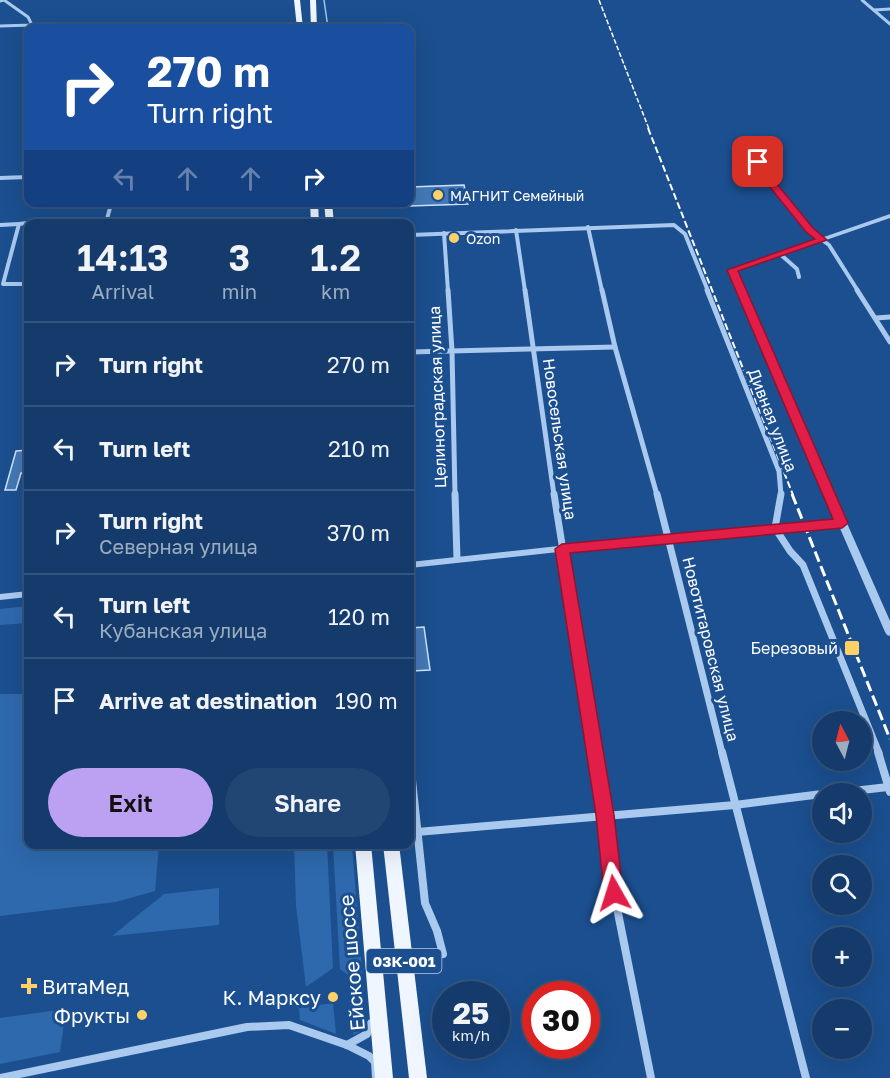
<!DOCTYPE html>
<meta charset="utf-8">
<style>
body{margin:0;font-family:"Golos Text",sans-serif;background:#214673;color:#f1f3f6;height:100vh;display:flex;flex-direction:column;font-size:22px;white-space:nowrap}
*{box-sizing:border-box;margin:0}
p{font-size:20px;color:#9dadc1}
.icon{flex:none;width:33px;height:33px;fill:none;stroke:currentColor;stroke-width:2;stroke-linecap:round;stroke-linejoin:round}
.map{position:relative;flex:1;overflow:hidden}
.sheet{position:absolute;left:24px;top:219px;width:390px;height:630px;display:flex;flex-direction:column;background:#143b6b;border-radius:12px;box-shadow:0 6px 24px #0002,0 0 0 2px #33557e}
.sheet>*{flex:none}
.guide{position:absolute;left:24px;top:24px;width:390px;height:183px;border-radius:12px;box-shadow:0 6px 24px #0002,0 0 0 2px #33557e;background:#1a4fa0;color:#fff;overflow:hidden}
.needle{width:39px;rotate:353deg}
.tools{position:absolute;left:812px;top:711px;display:grid;gap:12px}
.tools a{display:grid;place-items:center;width:60px;height:60px;border-radius:50%;background:#143b6b;box-shadow:0 6px 24px #0002,0 0 0 2px #33557e;font-size:30px}
.speed{position:absolute;left:432px;top:981px;display:flex;gap:12px;font-size:30px;font-weight:700;text-align:center}
.speed>*{display:grid;place-content:center;width:78px;height:78px;border-radius:50%;background:#143b6b;box-shadow:0 6px 24px #0002,0 0 0 2px #33557e;line-height:1}
.speed small{font-size:15px;font-weight:400}
.speed .limit{border:9px solid #d22;background:#fff;color:#111}
.pin{position:absolute;display:grid;place-items:center;width:51px;height:51px;color:#fff;margin:-26px;border-radius:12px;box-shadow:0 3px 9px #0006}
.me{position:absolute;width:66px;margin:-33px;rotate:354deg;stroke-linejoin:round;filter:drop-shadow(0 0 4px #0008)}
.turn{display:flex;align-items:center;gap:21px;height:126px;padding:0 24px;font-size:27px}
.turn .icon{width:78px;height:78px;stroke-width:2.5}
.turn b{display:block;font-size:42px;line-height:51px}
.lanes{display:flex;align-items:center;height:57px;padding:0 24px;background:#0003;justify-content:center;gap:30px;direction:ltr}
.lanes .off{opacity:.35}
.eta{display:flex;justify-content:space-evenly;align-items:center;height:102px;text-align:center}
.eta b{font-size:36px;font-weight:600;line-height:42px}
.action{display:flex;gap:12px;margin-top:auto;padding:12px 24px}
.action a{flex:1;height:69px;border-radius:36px;background:#bca0f2;color:#111;font-size:24px;font-weight:600;line-height:69px;text-align:center}
.action a+a{background:#214673;color:#f1f3f6}
ul{padding:0;list-style:none}
li{display:flex;align-items:center;gap:18px;height:84px;padding:0 24px;border-top:2px solid #33557e}
li div{flex:1}
li b{display:block;font-size:22px}
li em{font-style:normal}
.map>svg:first-child{display:block}
.green{fill:#2e69ad}
.lines{fill:none;stroke-linecap:round;stroke-linejoin:round}
.stream{stroke:#9cc4f0;stroke-width:1.5}
.building{fill:#4478b7;stroke:#cfe3fa;stroke-width:1.5}
.minor-far4{stroke:#a9c9ee;stroke-width:3}
.minor-far3{stroke:#a9c9ee;stroke-width:4}
.minor-far2{stroke:#a9c9ee;stroke-width:5}
.minor-far1{stroke:#a9c9ee;stroke-width:7}
.minor{stroke:#a9c9ee;stroke-width:8}
.tertiary{fill:#a9c9ee;fill-rule:evenodd}
.primary{fill:#f0f6ff;fill-rule:evenodd}
.rail-far2{stroke:#fff;stroke-width:1.5;stroke-dasharray:5 2;stroke-linecap:butt}
.rail-far1{stroke:#fff;stroke-width:2;stroke-dasharray:7 3;stroke-linecap:butt}
.rail{stroke:#fff;stroke-width:3;stroke-dasharray:11 4.5;stroke-linecap:butt}
.route{fill:#e11d48;stroke:#92132f;stroke-width:1.5}
.poi-dot{fill:#ffd166;stroke:#1b4f8f;stroke-width:2}
.labels{text-anchor:middle;dominant-baseline:central;stroke-width:6;stroke-linejoin:round;paint-order:stroke}
.far-poi-label{font-size:14px;fill:#fff;stroke:#1b4f8f;text-anchor:start}
.shield{fill:#1b4f8f;stroke:#bbcadd;stroke-width:1.5}
.shield-label{font-size:15px;font-weight:bold;fill:#fff}
.street-label{font-size:16px;fill:#fff;stroke:#1b4f8f}
.poi-label{font-size:16px;fill:#fff;stroke:#1b4f8f;text-anchor:end}
.near-street-label{font-size:20px;fill:#fff;stroke:#1b4f8f}
.near-poi-label{font-size:20px;fill:#fff;stroke:#1b4f8f;text-anchor:end}
</style>
<div class="map">
<svg width="890" height="1078" viewBox="0 0 890 1078">
<rect width="100%" height="100%" fill="#1b4f8f"/>
<g class="green">
<polygon points="28,606 28,623 0,625 0,609"/>
<polygon points="28,694 28,844 159,845 155,891 116,902 0,916 0,694"/>
<polygon points="294,845 327,845 333,968 306,987 296,906"/>
<polygon points="333,845 352,845 366,1021 361,1031 354,1035 351,1029 357,1012 355,980 340,969"/>
<polygon points="219,888 219,925 112,936 164,894"/>
<polygon points="333,1003 336,1034 300,1020 299,1008"/>
<polygon points="66,1009 60,1052 0,1064 0,1018"/>
</g>
<g class="lines">
<polyline class="stream" points="324,0 328,28"/>
</g>
<g class="building">
<polygon points="464,185 468,204 410,206 410,187"/>
<polygon points="28,450 28,473 21,473 16,490 5,490 16,451"/>
<polygon points="424,627 430,670 412,671 410,628"/>
</g>
<g class="lines">
<g class="minor-far4">
<polyline points="862,0 890,24"/>
<polyline points="0,1 4,0 28,17 32,25 0,26"/>
<polyline points="874,10 890,9"/>
</g>
<g class="minor-far3">
<polyline points="758,162 764,174 809,230 829,245 858,291"/>
<polyline points="0,178 28,177"/>
<polyline points="91,224 107,219 110,208 103,202"/>
<polyline points="0,225 19,224"/>
<polyline points="588,227 602,291"/>
<polyline points="516,230 525,291"/>
<polyline points="444,233 448,291"/>
<polyline points="410,235 674,225 685,234 708,291"/>
<polyline points="780,254 797,269 799,277"/>
<polyline points="28,284 3,284 19,224 50,220 53,224"/>
</g>
<g class="minor-far2">
<polyline points="448,290 452,351 455,495"/>
<polyline points="525,290 554,495"/>
<polyline points="602,290 615,347 657,495"/>
<polyline points="707,290 779,471 781,495"/>
<polyline points="857,290 890,342"/>
<polyline points="876,318 890,317"/>
<polyline points="410,352 615,347"/>
</g>
<g class="minor-far1">
<polyline points="455,494 457,559"/>
<polyline points="554,494 595,753"/>
<polyline points="657,494 722,753"/>
<polyline points="781,494 775,528 790,551 803,565 879,753"/>
</g>
<g class="minor">
<polyline points="595,752 614,893 651,1078"/>
<polyline points="722,752 806,1078"/>
<polyline points="878,752 890,792"/>
<polyline points="827,794 888,787"/>
<polyline points="417,832 735,805 822,794"/>
<polyline points="406,957 443,954 437,931 425,903 410,761"/>
<polyline points="347,1045 367,1034 371,1023"/>
<polyline points="0,1078 247,1027 289,1025 347,1045 369,1056 375,1062 376,1078"/>
</g>
<g class="tertiary">
<polygon points="890,214 890,218 736,271 890,621 890,636 887,635 885,632 839,526 669,540 410,568 410,562 669,534 837,520 729,270"/>
<polygon points="28,591 28,597 0,600 0,594"/>
</g>
<g class="primary">
<polygon points="294,0 300,0 303,28 297,28"/>
<polygon points="310,0 316,0 317,28 311,28"/>
<polygon points="310,202 318,202 319,224 311,224"/>
<polygon points="324,202 332,202 334,224 326,224"/>
<polygon points="355,844 371,844 393,1078 375,1078"/>
<polygon points="383,844 399,844 427,1078 409,1078"/>
</g>
<polyline class="rail-far2" points="599,0 649,129"/>
<polyline class="rail-far1" points="648,128 793,495"/>
<polyline class="rail" points="792,494 890,739"/>
</g>
<polygon class="route" points="758,159 761,160 768,173 813,228 827,240 738,271 848,523 842,528 570,553 614,815 623,893 620,899 614,902 607,899 604,893 596,815 555,549 562,544 833,519 727,270 815,239 806,232 761,176 754,162"/>
<g class="poi-dot">
<circle cx="438" cy="195" r="6"/>
<circle cx="454" cy="238" r="6"/>
<rect x="844" y="640" width="16" height="16" rx="3"/>
<path d="M26 977h6v6h6v6h-6v6h-6v-6h-6v-6h6z"/>
<circle cx="333" cy="997" r="6"/>
<circle cx="142" cy="1015" r="6"/>
</g>
<g class="labels">
<g class="far-poi-label">
<text x="450" y="195">МАГНИТ Семейный</text>
<text x="466" y="238">Ozon</text>
</g>
<rect class="shield" x="366.5" y="949" width="75" height="24" rx="4.5"/>
<g class="shield-label">
<text x="404" y="961">03К-001</text>
</g>
<g class="street-label">
<text transform="translate(437 397) rotate(-92)">Целиноградская улица</text>
<text transform="translate(773 420) rotate(69)">Дивная улица</text>
<text transform="translate(560 439) rotate(82)">Новосельская улица</text>
<text transform="translate(711 649) rotate(76)">Новотитаровская улица</text>
</g>
<g class="poi-label">
<text x="838" y="648">Березовый</text>
</g>
<g class="near-street-label">
<text transform="translate(351 963) rotate(-95)">Ейское шоссе</text>
</g>
<g class="near-poi-label">
<text x="42" y="986" text-anchor="start">ВитаMед</text>
<text x="321" y="997">К. Марксу</text>
<text x="130" y="1015">Фрукты</text>
</g>
</g>
</svg>
<div class="tools">
<a><svg class="needle" viewBox="-14 -14 28 28"><path d="M0-13l5 13h-10z" fill="#e53935"/><path d="M0 13l5-13h-10z" fill="#9dadc1"/></svg></a>
<a><svg class="icon" aria-label="sound" viewBox="0 0 24 24"><path d="M4 9h4l5-4v14l-5-4H4zM17 9q2 3 0 6"/></svg></a>
<a><svg class="icon" aria-label="search" viewBox="0 0 24 24"><circle cx="10" cy="10" r="6"/><path d="M15 15l6 6"/></svg></a>
<a>+</a>
<a>−</a>
</div>
<div class="speed"><div>25<small>km/h</small></div><div class="limit">30</div></div>
<div class="pin" style="left:758px;top:162px;background:#d93025"><svg class="icon" aria-label="arrive" viewBox="0 0 24 24"><path d="M6 21V4h12l-3 4 3 4H6"/></svg></div>
<svg class="me" style="left:614px;top:893px" viewBox="-20 -20 40 40"><path d="M0-17L14 15 0 8-14 15z" fill="#e11d48" stroke="#fff" stroke-width="4"/></svg>
<div class="guide">
<div class="turn"><svg class="icon" aria-label="right" viewBox="0 0 24 24"><path d="M7 20v-9h11M14 6l5 5-5 5"/></svg><div><b>270 m</b>Turn right</div></div>
<div class="lanes"><svg class="icon off" aria-label="left" viewBox="0 0 24 24"><path d="M17 20v-9H6M10 6l-5 5 5 5"/></svg><svg class="icon off" aria-label="ahead" viewBox="0 0 24 24"><path d="M12 20V5M6 11l6-6 6 6"/></svg><svg class="icon off" aria-label="ahead" viewBox="0 0 24 24"><path d="M12 20V5M6 11l6-6 6 6"/></svg><svg class="icon" aria-label="right" viewBox="0 0 24 24"><path d="M7 20v-9h11M14 6l5 5-5 5"/></svg></div>
</div>
<section class="sheet">
<div class="eta">
<div><b>14:13</b><p>Arrival</p></div>
<div><b>3</b><p>min</p></div>
<div><b>1.2</b><p>km</p></div>
</div>
<ul>
<li><svg class="icon" aria-label="right" viewBox="0 0 24 24"><path d="M7 20v-9h11M14 6l5 5-5 5"/></svg><div><b>Turn right</b></div><em>270 m</em></li>
<li><svg class="icon" aria-label="left" viewBox="0 0 24 24"><path d="M17 20v-9H6M10 6l-5 5 5 5"/></svg><div><b>Turn left</b></div><em>210 m</em></li>
<li><svg class="icon" aria-label="right" viewBox="0 0 24 24"><path d="M7 20v-9h11M14 6l5 5-5 5"/></svg><div><b>Turn right</b><p>Северная улица</p></div><em>370 m</em></li>
<li><svg class="icon" aria-label="left" viewBox="0 0 24 24"><path d="M17 20v-9H6M10 6l-5 5 5 5"/></svg><div><b>Turn left</b><p>Кубанская улица</p></div><em>120 m</em></li>
<li><svg class="icon" aria-label="arrive" viewBox="0 0 24 24"><path d="M6 21V4h12l-3 4 3 4H6"/></svg><div><b>Arrive at destination</b></div><em>190 m</em></li>
</ul>
<div class="action"><a>Exit</a><a>Share</a></div>
</section>
</div>
